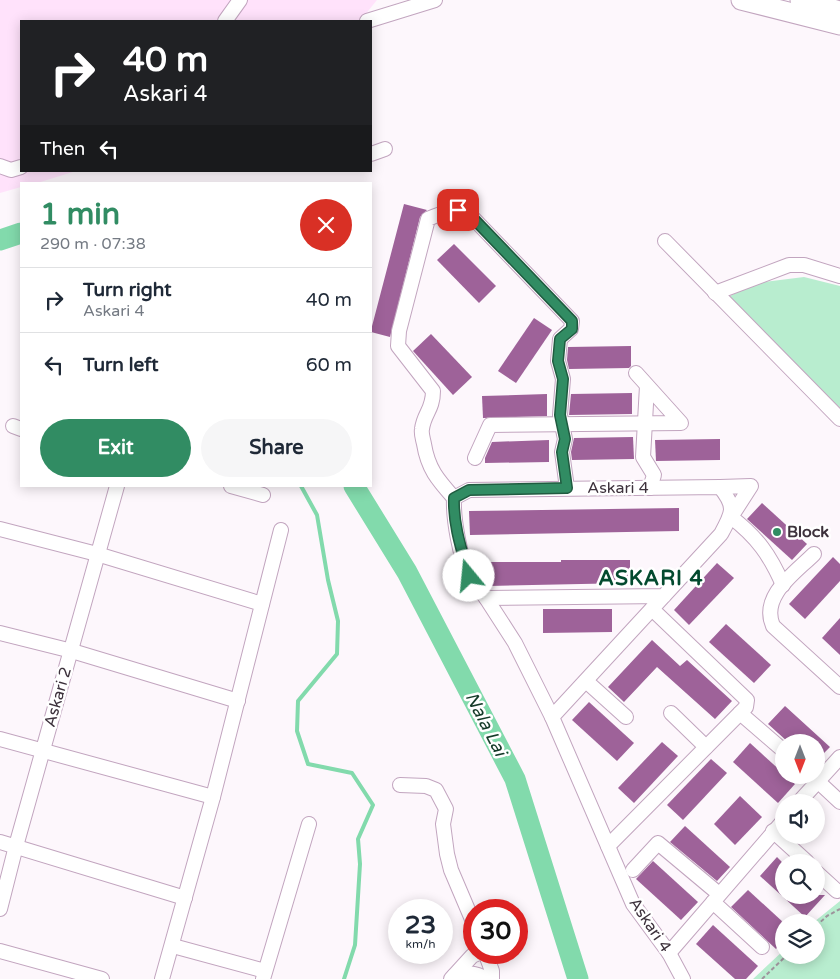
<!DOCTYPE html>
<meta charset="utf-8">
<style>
body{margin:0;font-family:"Varela Round",sans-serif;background:#f6f6f7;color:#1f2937;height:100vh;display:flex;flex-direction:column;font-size:19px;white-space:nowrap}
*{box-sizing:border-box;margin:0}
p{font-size:16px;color:#747a83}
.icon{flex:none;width:28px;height:28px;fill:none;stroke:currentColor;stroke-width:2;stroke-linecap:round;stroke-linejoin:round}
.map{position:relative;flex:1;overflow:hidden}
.panel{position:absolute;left:20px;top:182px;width:352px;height:305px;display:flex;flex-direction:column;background:#fff;border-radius:0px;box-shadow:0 2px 12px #0003}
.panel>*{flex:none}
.guide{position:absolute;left:20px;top:20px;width:352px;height:152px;border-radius:0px;box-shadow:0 2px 12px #0003;background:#202124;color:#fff;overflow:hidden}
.needle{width:32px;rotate:180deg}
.fabs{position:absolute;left:775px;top:734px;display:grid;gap:10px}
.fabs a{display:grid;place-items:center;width:50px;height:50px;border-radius:50%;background:#fff;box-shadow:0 2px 12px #0003;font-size:25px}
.speed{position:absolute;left:388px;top:899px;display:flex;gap:10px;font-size:25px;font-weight:700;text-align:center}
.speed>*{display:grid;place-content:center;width:65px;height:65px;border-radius:50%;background:#fff;box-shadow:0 2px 12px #0003;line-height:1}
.speed small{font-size:12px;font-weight:400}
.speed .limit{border:8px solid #d22;background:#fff;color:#111}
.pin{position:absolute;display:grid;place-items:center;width:42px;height:42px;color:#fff;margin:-21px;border-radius:10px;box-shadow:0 2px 8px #0006}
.me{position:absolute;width:55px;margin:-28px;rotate:343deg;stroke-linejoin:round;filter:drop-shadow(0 0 4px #0008)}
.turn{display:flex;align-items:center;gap:18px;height:105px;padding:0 20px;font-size:22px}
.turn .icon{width:65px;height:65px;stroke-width:2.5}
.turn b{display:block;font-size:35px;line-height:42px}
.then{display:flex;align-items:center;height:48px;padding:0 20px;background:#0003;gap:10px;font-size:19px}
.round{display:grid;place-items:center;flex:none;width:52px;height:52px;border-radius:26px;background:#f6f6f7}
.head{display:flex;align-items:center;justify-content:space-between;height:85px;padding:0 20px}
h1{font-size:30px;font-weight:700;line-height:38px;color:#318c63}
.button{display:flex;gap:10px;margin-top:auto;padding:10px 20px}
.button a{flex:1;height:58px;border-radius:30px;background:#318c63;color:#fff;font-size:20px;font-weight:700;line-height:58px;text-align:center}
.button a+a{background:#f6f6f7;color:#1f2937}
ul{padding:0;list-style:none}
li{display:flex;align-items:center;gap:15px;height:65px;padding:0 20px;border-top:1px solid #e0e1e3}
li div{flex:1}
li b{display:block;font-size:19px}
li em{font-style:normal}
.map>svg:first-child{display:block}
.built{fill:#ffe2fb}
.green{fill:#b8edcf}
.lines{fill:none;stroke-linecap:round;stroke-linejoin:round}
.stream{stroke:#82daac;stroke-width:4}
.river{stroke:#82daac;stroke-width:21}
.building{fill:#9e6299}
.street-casing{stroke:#c2a5bf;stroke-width:16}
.secondary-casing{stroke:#c2a5bf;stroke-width:21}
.path{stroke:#9d949c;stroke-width:2;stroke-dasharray:4 2.5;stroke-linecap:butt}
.street{stroke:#fff;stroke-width:14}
.secondary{stroke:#fff;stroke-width:19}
.route-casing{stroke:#205b40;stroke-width:12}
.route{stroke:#318c63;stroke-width:9}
.poi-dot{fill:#318c63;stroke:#fff;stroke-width:2}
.labels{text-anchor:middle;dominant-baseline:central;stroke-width:5;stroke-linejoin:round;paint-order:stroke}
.street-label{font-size:16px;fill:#3d323c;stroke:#fff}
.poi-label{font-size:16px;font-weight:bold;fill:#3d323c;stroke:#fff;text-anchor:start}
.water-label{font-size:18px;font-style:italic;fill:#143a28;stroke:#fff}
.district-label{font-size:21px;font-weight:bold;letter-spacing:1px;fill:#034a2f;stroke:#fff}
</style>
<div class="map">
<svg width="840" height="979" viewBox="0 0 840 979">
<rect width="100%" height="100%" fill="#fdf7fc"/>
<polygon class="built" points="0,0 377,0 360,21 21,21 21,171 76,171 34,184 21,184 21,187 0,193"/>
<g class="green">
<polygon points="804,277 840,286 840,408 728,297 756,283"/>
<polygon points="840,901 840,979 753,979 784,950 784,955 816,955 816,922 814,922"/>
</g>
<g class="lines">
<polyline class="stream" points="301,486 317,515 328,580 338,621 337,654 298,701 297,731 308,764 352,773 373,805 358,839 360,864 355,945 344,979"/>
<g class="river">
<polyline points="0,240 21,233"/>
<polyline points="354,486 407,572 515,779 578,979"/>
</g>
</g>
<g class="building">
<polygon points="404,204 427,210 420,217 390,337 371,332 371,330"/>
<polygon points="454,244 496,286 479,303 437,260"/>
<polygon points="534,318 552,330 516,383 498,371"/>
<polygon points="431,334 472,377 453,395 413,351"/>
<polygon points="631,346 631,366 629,368 569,369 567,360 568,347"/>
<polygon points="632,393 632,414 569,415 571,394"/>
<polygon points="547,394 547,416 483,418 482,396"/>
<polygon points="633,437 634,459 572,460 571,452 574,438"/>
<polygon points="720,439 720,460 656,461 655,440"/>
<polygon points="549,440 549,462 485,463 485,458 492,442"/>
<polygon points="762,503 807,544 792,560 747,519"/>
<polygon points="679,508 679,531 470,535 469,511"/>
<polygon points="833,557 840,564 840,581 805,619 789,604"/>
<polygon points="561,560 630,560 630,583 489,586 489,562 561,562"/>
<polygon points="717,563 734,578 689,625 674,610"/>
<polygon points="543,609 612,609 612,632 543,633"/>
<polygon points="840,618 840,655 822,638"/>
<polygon points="726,624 771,665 754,683 709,642"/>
<polygon points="652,640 680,666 687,660 732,701 715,719 657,667 624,702 608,687"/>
<polygon points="589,702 634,743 617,761 572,720"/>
<polygon points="785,706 830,747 816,761 816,742 788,742 768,724"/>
<polygon points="662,742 678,756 634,803 618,788"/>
<polygon points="750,743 795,784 778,803 733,762"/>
<polygon points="711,759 727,773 683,820 667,805"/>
<polygon points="740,796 762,817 735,845 714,824"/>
<polygon points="685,826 730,867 717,881 670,842"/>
<polygon points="777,857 784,864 784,895 825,895 805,917 760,876"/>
<polygon points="653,861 698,902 681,920 636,879"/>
<polygon points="748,890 784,923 784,940 776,949 731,907"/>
<polygon points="713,925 758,966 746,979 735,979 696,944"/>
</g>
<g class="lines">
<g class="street-casing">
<g id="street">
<polyline points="225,21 240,0"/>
<polyline points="367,21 435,0"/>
<polyline points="371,154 385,149"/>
<polyline points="0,166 11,170 21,167"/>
<polyline points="665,241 840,419"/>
<polyline points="715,293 789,265 804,265 840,276"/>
<polyline points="647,386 643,457 654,475 650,488"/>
<polyline points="13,426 21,429"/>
<polyline points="475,458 490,425 681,423 636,373"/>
<polyline points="231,486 263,495"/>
<path d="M720,487l31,-1 -20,31c26,20 39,38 52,68"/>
<path d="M454,498c-16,-18 -26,-29 -30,-54 -1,-5 -3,-10 -2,-15 2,-16 11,-19 11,-38l-35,-45 1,-15 29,-112c18,-8 26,-11 44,-2l100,104 -1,8 -11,10 -2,22 5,18 -3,36 5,24 -3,13 5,36"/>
<polyline points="0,529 97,554 262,604"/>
<path d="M814,554c-19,19 -54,42 -41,72l67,61"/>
<path d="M664,596l-178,2c-5,-7 -13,-14 -17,-22 -9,-19 -16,-57 -15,-78l15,-8 251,-3c16,20 13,25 1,47l-169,183 81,187 36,49 14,26"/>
<polyline points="486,598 515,643 552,717"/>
<polyline points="0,633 72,651 238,701"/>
<polyline points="586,681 626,717"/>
<polyline points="671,713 706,747"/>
<polyline points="740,713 784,751"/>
<polyline points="0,739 213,797"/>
<polyline points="811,775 840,802"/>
<polyline points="400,785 426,786 436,790 446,809 443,824 447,854 451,870 474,924"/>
<polyline points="799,802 840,757"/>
<polyline points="773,831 807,862"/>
<polyline points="0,842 185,898"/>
<polyline points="608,846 746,707 747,700 652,609"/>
<polyline points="633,870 658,843 719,894"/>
<polyline points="816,872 837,891"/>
<polyline points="713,902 762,947"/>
<polyline points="0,909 16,846 117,486"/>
<polyline points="173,946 265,971"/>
<polyline points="0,951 102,979"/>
<polyline points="485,952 492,971 492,979"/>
<polyline points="669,953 784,820"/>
<path d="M454,976c13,-4 21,-4 33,3"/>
<polyline points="162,979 213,797 281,530"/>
<polyline points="263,979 309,824"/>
<polyline points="451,979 472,956 481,952"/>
</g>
</g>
<g class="secondary-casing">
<g id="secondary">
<polyline points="741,0 840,25"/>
<polyline points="800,0 840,11"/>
</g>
</g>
<g class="path">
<polyline points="816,926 827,916 840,909"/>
<polyline points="762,979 787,955"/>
</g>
<use href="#street" class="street"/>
<use href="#secondary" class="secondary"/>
</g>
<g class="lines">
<g class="route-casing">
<path id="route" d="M458,210l14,7 100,104v8l-12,10 -2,22 5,18 -3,36 5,24 -3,13 5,36 -98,2 -15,8c-1,27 8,53 15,78"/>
</g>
<use href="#route" class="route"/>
</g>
<circle class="poi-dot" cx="777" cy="532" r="5"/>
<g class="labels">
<g class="street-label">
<text x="618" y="488">Askari 4</text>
<text transform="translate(58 697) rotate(-74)">Askari 2</text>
<text transform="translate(650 925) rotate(56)">Askari 4</text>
</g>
<g class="poi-label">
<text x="787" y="532">Block</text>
</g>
<g class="water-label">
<text transform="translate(486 724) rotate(63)">Nala Lai</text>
</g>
<g class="district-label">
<text x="651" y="578">ASKARI 4</text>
</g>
</g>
</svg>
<div class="fabs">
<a><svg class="needle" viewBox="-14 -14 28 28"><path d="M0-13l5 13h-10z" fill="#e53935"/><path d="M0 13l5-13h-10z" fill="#747a83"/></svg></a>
<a><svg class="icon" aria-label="sound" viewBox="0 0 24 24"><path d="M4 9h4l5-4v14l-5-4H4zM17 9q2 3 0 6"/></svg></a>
<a><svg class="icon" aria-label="search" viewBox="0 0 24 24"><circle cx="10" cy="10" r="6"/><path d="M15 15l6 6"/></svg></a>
<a><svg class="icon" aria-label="layers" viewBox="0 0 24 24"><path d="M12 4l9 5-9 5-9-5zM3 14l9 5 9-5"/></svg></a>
</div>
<div class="speed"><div>23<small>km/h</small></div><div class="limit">30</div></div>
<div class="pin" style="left:458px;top:210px;background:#d93025"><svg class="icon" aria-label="arrive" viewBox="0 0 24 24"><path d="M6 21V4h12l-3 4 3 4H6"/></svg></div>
<svg class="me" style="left:469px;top:576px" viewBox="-20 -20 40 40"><circle r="19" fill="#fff"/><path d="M0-13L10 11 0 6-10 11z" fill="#318c63"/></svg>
<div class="guide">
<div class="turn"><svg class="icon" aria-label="right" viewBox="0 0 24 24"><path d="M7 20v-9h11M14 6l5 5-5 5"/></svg><div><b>40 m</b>Askari 4</div></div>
<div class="then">Then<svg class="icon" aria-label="left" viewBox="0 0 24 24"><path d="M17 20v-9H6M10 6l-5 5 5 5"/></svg></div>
</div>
<section class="panel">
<div class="head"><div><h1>1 min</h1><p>290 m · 07:38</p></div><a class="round" style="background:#d93025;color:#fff"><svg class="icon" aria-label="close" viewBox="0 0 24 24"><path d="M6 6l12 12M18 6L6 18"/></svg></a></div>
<ul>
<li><svg class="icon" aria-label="right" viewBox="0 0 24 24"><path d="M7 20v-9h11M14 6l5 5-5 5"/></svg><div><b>Turn right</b><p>Askari 4</p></div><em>40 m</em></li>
<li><svg class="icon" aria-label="left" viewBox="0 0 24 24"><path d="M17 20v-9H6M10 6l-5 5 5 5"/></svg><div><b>Turn left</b></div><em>60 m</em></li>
</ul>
<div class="button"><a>Exit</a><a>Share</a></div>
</section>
</div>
